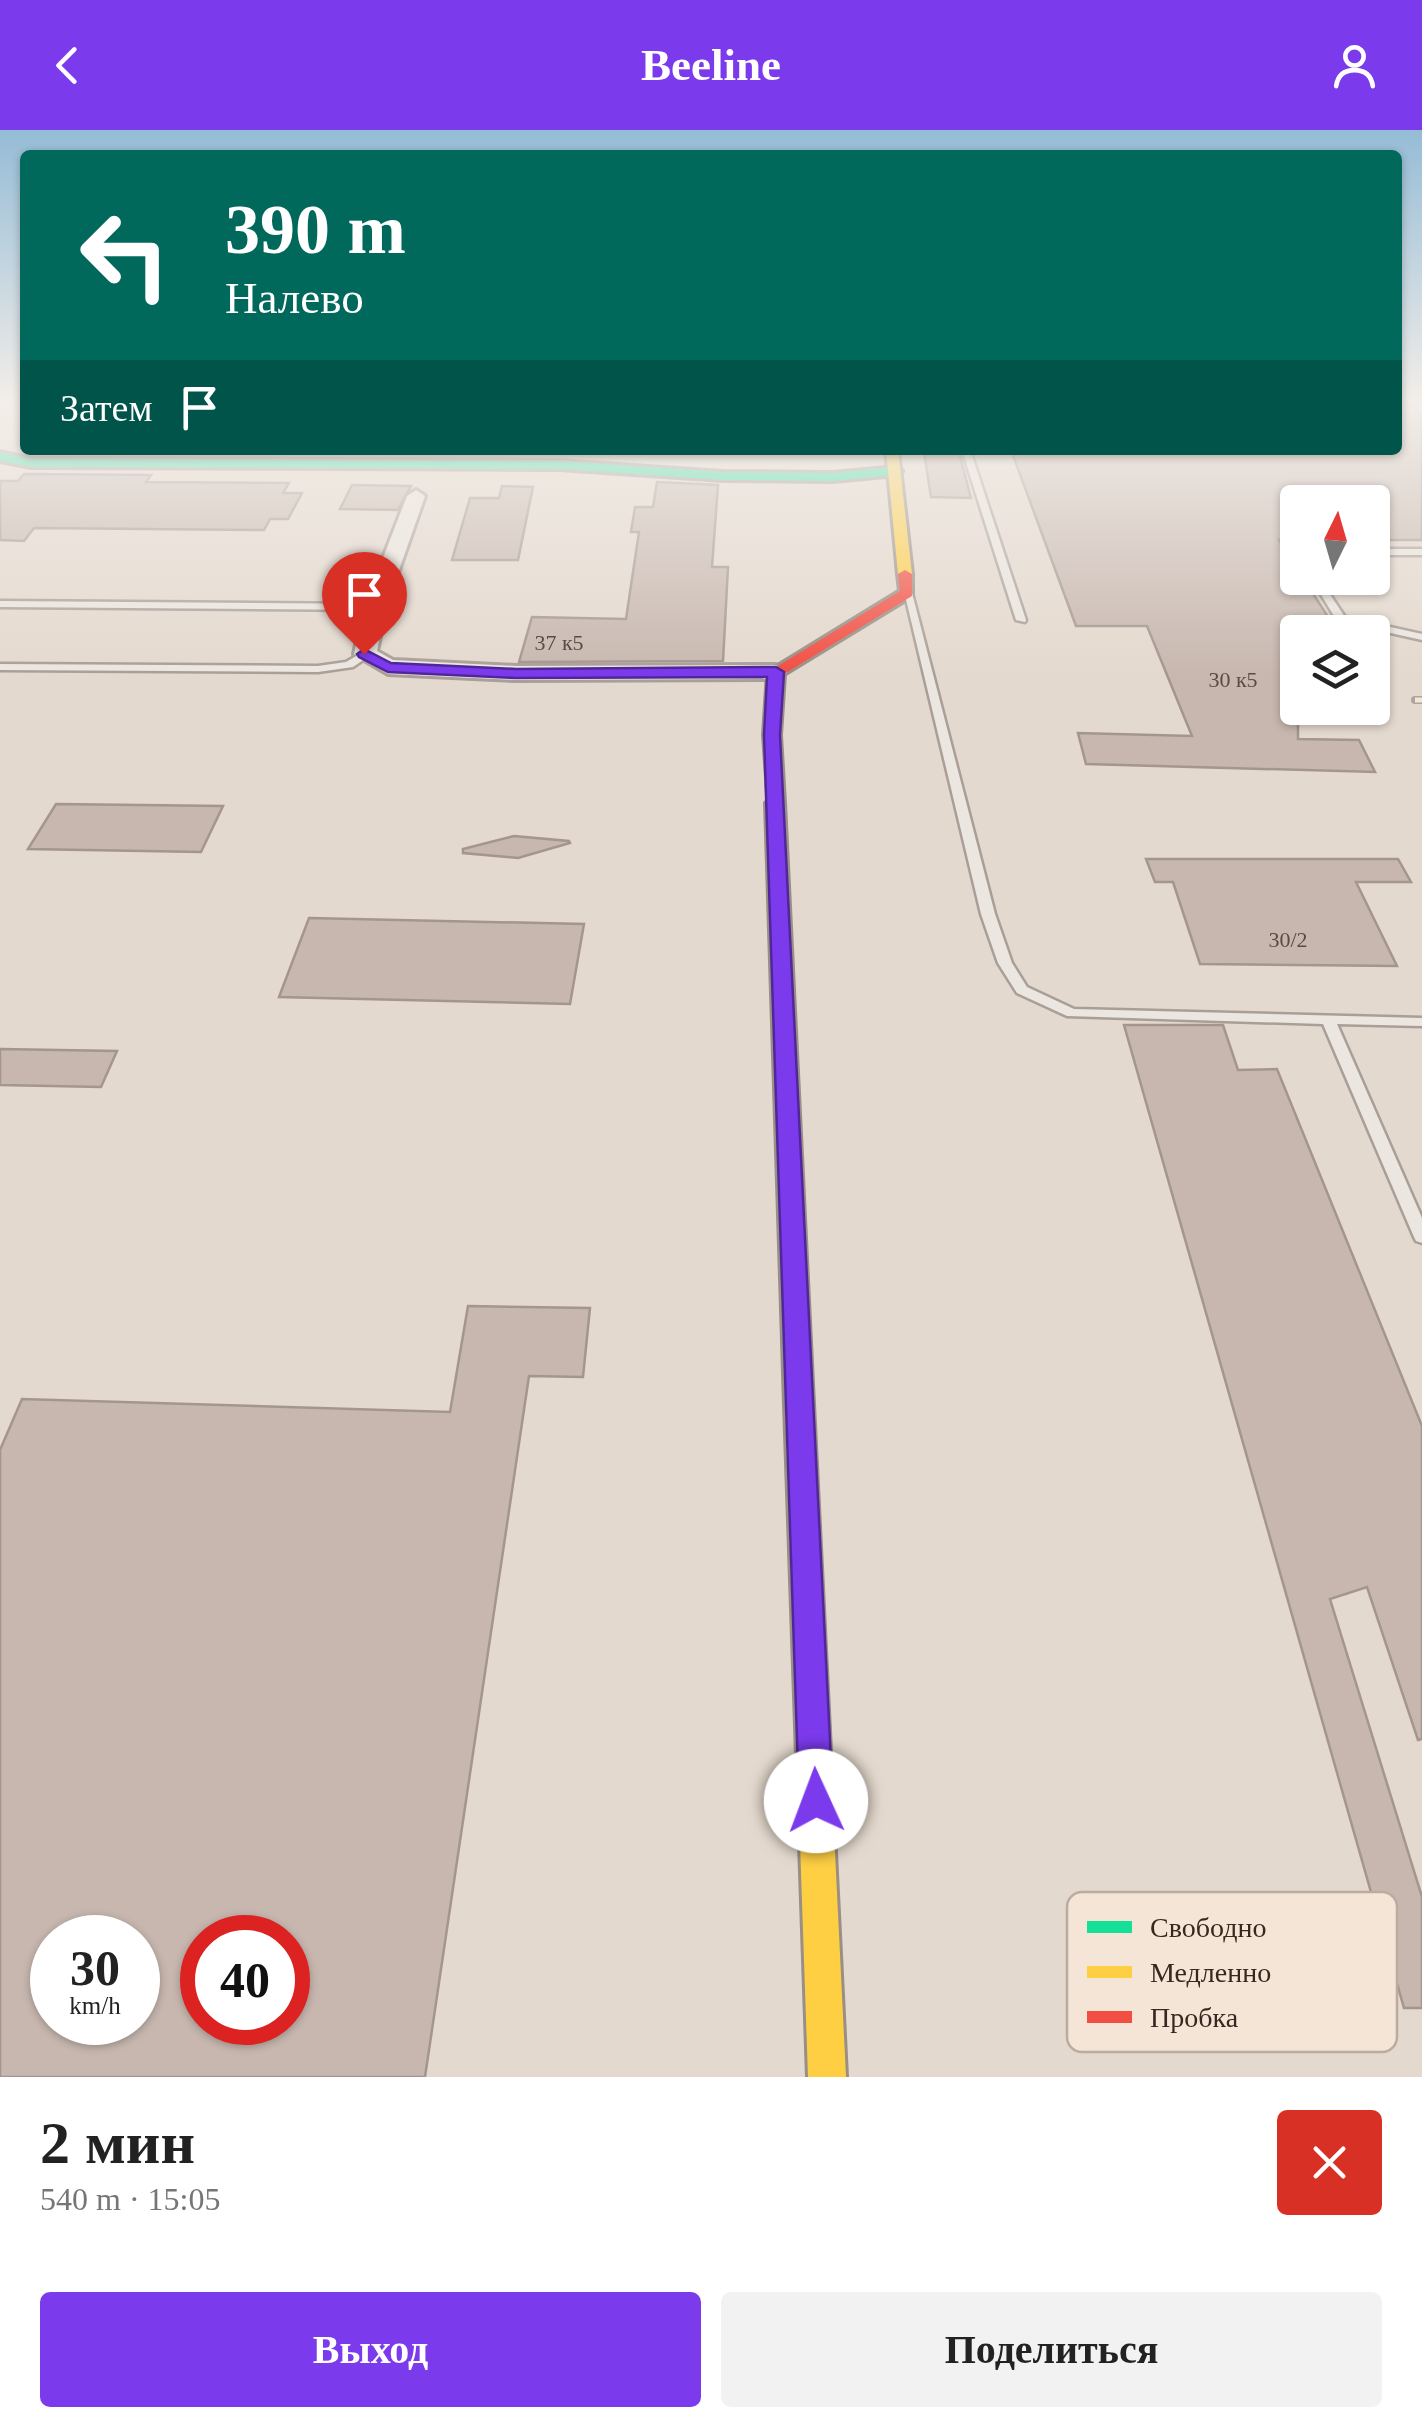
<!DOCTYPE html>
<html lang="ru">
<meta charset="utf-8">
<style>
body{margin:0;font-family:Georgia,serif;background:#f2f2f2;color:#222;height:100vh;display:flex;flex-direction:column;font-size:38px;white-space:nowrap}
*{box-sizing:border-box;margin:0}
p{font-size:32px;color:#767676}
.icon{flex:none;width:55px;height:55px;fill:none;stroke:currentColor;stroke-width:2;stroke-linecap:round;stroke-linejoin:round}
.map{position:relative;height:1947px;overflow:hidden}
.sheet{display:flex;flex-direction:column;background:#fff;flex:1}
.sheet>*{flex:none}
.banner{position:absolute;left:20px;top:20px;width:1382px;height:305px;border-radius:10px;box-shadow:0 2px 8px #0004;background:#00695c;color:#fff;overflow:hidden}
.needle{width:65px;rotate:5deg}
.buttons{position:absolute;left:1280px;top:355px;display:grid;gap:20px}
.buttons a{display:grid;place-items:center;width:110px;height:110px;border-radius:10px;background:#fff;box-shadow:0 2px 8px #0004;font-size:50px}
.speed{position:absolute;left:30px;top:1785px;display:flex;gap:20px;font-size:50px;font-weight:700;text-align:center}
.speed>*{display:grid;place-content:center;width:130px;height:130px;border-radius:50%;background:#fff;box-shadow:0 2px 8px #0004;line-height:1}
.speed small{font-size:25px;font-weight:400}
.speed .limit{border:15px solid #d22;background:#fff;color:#111}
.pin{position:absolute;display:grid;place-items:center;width:85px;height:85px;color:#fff;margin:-102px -42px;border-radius:50% 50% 50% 0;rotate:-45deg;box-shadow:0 0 10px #0007}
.pin .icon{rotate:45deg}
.me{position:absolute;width:110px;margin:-55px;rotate:358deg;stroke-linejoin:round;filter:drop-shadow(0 0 8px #0008)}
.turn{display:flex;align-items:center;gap:35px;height:210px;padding:0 40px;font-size:45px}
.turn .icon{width:130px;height:130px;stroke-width:2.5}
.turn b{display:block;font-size:70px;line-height:85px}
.then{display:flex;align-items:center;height:95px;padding:0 40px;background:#0003;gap:20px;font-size:38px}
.round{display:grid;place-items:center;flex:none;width:105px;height:105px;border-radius:10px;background:#f2f2f2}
.head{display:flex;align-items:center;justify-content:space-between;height:170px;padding:0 40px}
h1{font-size:60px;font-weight:800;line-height:75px}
.primary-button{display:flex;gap:20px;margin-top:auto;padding:20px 40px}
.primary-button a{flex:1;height:115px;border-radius:10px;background:#7c3aed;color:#fff;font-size:40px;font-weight:800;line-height:115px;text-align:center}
.primary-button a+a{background:#f2f2f2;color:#222}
header{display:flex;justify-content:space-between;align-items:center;height:130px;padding:0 40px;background:#7c3aed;color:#fff;font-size:45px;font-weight:800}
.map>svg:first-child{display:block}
.building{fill:#c7b7af;stroke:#a4958e;stroke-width:2.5;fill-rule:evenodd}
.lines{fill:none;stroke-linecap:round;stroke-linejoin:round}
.lane-casing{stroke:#a99f98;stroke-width:5}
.street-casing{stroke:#a99f98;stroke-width:6}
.fast-casing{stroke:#998f87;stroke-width:6}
.slow-casing{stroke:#998f87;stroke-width:6}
.jam-casing{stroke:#998f87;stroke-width:6}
.lane{fill:#ece6e0;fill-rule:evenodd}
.street{fill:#ece6e0;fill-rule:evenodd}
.fast{fill:#16e098;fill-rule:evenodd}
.slow{fill:#ffcf43;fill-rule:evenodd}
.jam{fill:#f24e42;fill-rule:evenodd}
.rail-casing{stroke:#aca5a0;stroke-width:8}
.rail{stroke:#f4e5d6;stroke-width:5;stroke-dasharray:16;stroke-linecap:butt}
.route{fill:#7c3aed;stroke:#51269a;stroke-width:2.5}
.labels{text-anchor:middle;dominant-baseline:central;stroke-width:8;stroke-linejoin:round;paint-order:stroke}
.number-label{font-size:22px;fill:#5c4b44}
.key{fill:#f4e5d6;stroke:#bcac9f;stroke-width:2.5}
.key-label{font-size:28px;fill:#382720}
</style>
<header><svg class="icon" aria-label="back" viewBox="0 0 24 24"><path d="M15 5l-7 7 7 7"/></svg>Beeline<svg class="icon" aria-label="person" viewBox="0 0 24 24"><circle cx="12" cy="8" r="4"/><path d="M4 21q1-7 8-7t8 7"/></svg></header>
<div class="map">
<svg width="1422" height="1947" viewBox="0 0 1422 1947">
<rect width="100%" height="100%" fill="#e4d9ce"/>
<g class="building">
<polygon points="1398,273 1411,273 1422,285 1422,410 1372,410 1372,372 1298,372 1298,410 1279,410 1298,439 1298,448 1303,448 1334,496 1298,496 1298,609 1359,610 1375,642 1086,634 1078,603 1192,606 1147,496 1076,496 1011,320 1398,320"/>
<polygon points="924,322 959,323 971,368 931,367"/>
<polygon points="24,344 151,345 146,352 289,353 283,363 302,363 288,389 270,389 264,400 34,398 24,411 0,410 0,351 18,351"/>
<polygon points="657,352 718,355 712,437 728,437 723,531 519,532 532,487 626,489 639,402 631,402 635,377 653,377"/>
<polygon points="352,355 411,356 398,380 340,379"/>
<polygon points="502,356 533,357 518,430 452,430 470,368 499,368"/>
<polygon points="56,674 223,676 201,722 28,719"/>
<polygon points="514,706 569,711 570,713 518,728 463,723 463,719"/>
<polygon points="1146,729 1398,729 1411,752 1356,752 1397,836 1200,834 1173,752 1155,752"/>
<polygon points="309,788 584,794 570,874 279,867"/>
<polygon points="1124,895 1223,895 1238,940 1277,939 1422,1296 1422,1609 1418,1610 1367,1457 1330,1469 1422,1767 1422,1878 1404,1878"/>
<polygon points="0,919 117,921 101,957 0,955"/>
<path d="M468,1176l122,2 -7,69 -54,-1 -104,701h-425v-627l22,-51 428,13zM52,1808h86v84h-86zM202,1808h86v84h-86z"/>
</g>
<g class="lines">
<g class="lane-casing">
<g id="lane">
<polygon points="962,320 970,320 1026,490 1025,492 1016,490"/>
<rect x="1372" y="419" width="50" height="6"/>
<polygon points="1311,448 1319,448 1345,487 1422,504 1422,510 1337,491"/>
<polygon points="904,461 912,463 995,784 1012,833 1027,857 1074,879 1422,888 1422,896 1337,894 1422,1088 1422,1113 1416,1111 1414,1107 1323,894 1067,886 1017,863 998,833 981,784"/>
<polygon points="0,471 375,474 380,477 375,480 0,477"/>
<polygon points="365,521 369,522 369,526 353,537 318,542 0,540 0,534 318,536 346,532"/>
</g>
</g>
<g class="street-casing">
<polygon id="street" points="416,360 425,366 386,477 377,521 393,530 516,536 776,535 787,542 776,549 516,550 388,544 354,524 364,477 407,366"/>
</g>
<g class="fast-casing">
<g id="fast">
<polygon points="0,322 31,329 559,331 723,342 833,343 896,337 902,341 896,345 833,351 723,350 559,339 31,337 0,331"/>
<polygon points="775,668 784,673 813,1274 809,1282 799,1285 789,1282 785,1274 766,673"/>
</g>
</g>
<g class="slow-casing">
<g id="slow">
<polygon points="886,320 898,320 912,444 905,448 898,444"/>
<polygon points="799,1263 809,1266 813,1274 846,1947 808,1947 785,1274 789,1266"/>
</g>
</g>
<g class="jam-casing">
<polygon id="jam" points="905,440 912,444 912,466 784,544 780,605 784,673 781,677 769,677 764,605 768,542 900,461 898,444"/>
</g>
<use href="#lane" class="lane"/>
<use href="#street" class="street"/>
<use href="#fast" class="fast"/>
<use href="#slow" class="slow"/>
<use href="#jam" class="jam"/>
<g class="rail-casing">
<polyline id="rail" points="1415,570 1422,570"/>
</g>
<use href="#rail" class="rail"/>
</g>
<linearGradient id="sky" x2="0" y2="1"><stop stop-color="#95bcd6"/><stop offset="0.5" stop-color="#f3eee9"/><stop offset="1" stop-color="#f3eee9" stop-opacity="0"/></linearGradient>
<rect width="1422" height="545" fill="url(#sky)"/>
<polygon class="route" points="364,519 391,533 516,539 776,537 784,542 780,605 833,1671 828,1683 816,1687 804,1683 799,1671 764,605 767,547 516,548 388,542 359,527 357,524"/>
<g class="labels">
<g class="number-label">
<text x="559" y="512">37 к5</text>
<text x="1233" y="549">30 к5</text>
<text x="1288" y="809">30/2</text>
</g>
</g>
<rect x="1067" y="1762" width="330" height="160" rx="15" class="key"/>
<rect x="1087" y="1791" width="45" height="12" fill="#16e098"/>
<rect x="1087" y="1836" width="45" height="12" fill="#ffcf43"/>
<rect x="1087" y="1881" width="45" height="12" fill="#f24e42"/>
<g class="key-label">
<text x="1150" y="1807">Свободно</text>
<text x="1150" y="1852">Медленно</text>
<text x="1150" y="1897">Пробка</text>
</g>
</svg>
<div class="buttons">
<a><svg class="needle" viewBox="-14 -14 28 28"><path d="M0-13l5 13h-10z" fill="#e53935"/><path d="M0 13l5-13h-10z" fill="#767676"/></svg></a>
<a><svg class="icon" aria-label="layers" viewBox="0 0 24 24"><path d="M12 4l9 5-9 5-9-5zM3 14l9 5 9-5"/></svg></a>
</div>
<div class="speed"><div>30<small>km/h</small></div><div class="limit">40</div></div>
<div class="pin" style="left:364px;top:524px;background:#d93025"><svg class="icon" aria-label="arrive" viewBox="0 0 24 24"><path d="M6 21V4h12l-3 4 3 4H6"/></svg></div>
<svg class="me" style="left:816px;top:1671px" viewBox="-20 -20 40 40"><circle r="19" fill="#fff"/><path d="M0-13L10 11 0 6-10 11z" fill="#7c3aed"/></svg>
<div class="banner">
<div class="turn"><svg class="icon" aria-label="left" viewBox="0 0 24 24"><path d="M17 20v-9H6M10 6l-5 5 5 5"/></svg><div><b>390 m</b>Налево</div></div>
<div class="then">Затем<svg class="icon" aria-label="arrive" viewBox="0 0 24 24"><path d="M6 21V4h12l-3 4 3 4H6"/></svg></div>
</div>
</div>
<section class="sheet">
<div class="head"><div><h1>2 мин</h1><p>540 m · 15:05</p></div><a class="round" style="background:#d93025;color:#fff"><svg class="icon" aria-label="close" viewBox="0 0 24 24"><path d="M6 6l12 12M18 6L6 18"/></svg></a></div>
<div class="primary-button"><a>Выход</a><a>Поделиться</a></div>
</section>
